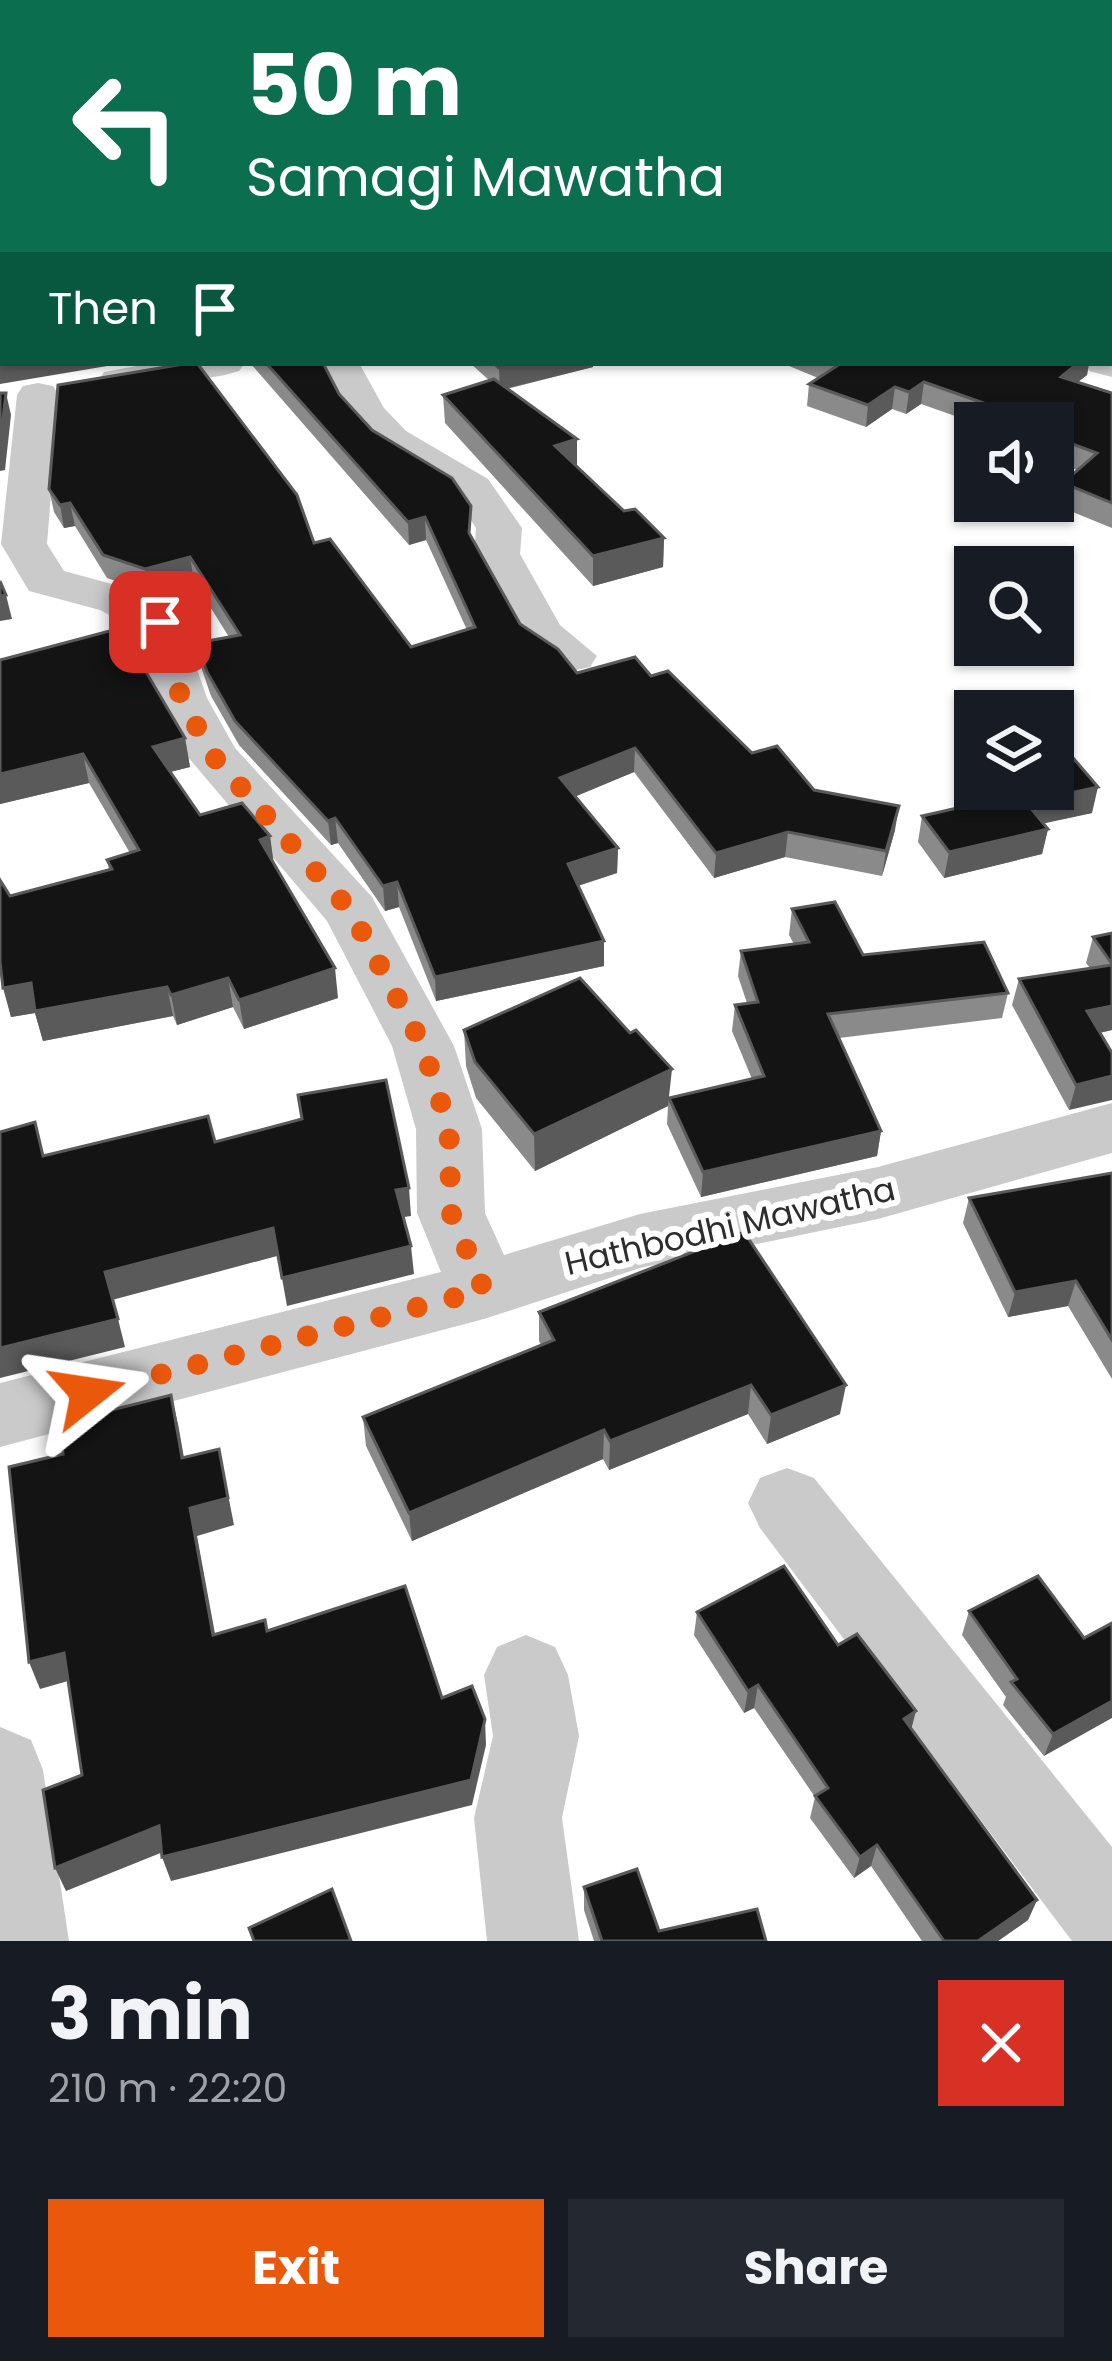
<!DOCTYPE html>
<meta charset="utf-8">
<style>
body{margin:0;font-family:Poppins,sans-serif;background:#242831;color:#f1f3f6;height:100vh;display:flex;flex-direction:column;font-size:45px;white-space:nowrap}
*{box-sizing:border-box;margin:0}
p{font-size:39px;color:#9ea1a6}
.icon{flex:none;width:66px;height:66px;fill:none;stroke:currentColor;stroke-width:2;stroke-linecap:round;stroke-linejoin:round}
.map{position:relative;height:1941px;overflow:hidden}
.sheet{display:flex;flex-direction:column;background:#171b24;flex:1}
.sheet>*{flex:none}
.guide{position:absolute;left:0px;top:0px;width:1113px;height:366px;box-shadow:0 3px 9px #0004;background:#0b6e4f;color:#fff;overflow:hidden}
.controls{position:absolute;left:954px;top:402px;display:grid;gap:24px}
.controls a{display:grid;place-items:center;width:120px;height:120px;border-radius:0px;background:#171b24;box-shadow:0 3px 9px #0004;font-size:60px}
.pin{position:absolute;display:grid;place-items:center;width:102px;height:102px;color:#fff;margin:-51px;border-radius:24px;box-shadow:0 6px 18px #0006}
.me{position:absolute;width:132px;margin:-66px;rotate:75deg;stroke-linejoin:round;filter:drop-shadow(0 0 9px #0008)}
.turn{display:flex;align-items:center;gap:42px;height:252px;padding:0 48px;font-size:54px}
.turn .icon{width:156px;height:156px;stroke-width:2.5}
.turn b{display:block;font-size:84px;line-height:102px}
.then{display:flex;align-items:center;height:114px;padding:0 48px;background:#0003;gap:24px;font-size:45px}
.round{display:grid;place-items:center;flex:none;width:126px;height:126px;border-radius:0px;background:#242831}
.overview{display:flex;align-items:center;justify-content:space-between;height:204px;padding:0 48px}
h1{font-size:72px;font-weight:700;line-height:90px}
.button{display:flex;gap:24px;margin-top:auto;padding:24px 48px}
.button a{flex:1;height:138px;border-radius:0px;background:#ea580c;color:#fff;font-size:48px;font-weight:700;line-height:138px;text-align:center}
.button a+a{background:#242831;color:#f1f3f6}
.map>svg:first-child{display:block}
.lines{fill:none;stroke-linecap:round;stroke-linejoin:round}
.minor{fill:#cacaca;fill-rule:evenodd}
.wall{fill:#8a8a8a}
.shaded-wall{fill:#5a5a5a}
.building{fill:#141414;stroke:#5a5a5a;stroke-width:3}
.route{stroke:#ea580c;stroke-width:21;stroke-dasharray:0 37.8}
.labels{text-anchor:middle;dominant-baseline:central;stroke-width:12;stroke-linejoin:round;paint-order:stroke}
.street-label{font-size:33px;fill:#2d2d2d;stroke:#fff}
</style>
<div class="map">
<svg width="1112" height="1941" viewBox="0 0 1112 1941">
<rect width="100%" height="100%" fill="#fff"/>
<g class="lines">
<g class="minor">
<polygon points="1112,353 1112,377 1089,371 1083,363 1110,363"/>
<polygon points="153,363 245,363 239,371 225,375 118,393 104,390 98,381 104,372"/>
<polygon points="319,363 359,363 384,408 406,431 488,479 522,528 520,554 560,625 597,656 590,667 572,671 554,667 523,644 474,554 476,528 456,497 376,449 345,414"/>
<polygon points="38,383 53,386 59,395 47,544 64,571 134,590 177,612 207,698 235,748 372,897 454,1046 482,1129 485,1213 504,1255 640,1214 878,1167 1112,1103 1112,1153 878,1219 640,1268 484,1319 0,1447 0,1383 441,1272 417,1213 416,1129 392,1046 327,921 187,756 155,698 138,630 100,610 29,591 1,544 17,395 23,386"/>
<polygon points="787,1468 814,1478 1112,1847 1112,1941 1072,1941 760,1528 748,1503 760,1478"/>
<polygon points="526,1635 555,1647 568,1675 579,1736 562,1818 579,1941 487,1941 474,1818 493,1736 484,1675 497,1647"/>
<polygon points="0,1727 31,1740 43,1770 69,1941 0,1941"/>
</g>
</g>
<g class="wall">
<polygon points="250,363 323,363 339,394 471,536 520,624 577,673 651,676 752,753 814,790 895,830 882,876 785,857 714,878 634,772 575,796 618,848 617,873 578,886 604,966 436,1001 399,907 385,911 338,843 331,845 239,745 211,696 201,667 197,643 229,637 194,581 150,593 107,578 75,526 64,528 54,512 49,489 314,543 411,647 467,630 426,540 409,545"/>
<polygon points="470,363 593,363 593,367 507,389 577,466 624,511 664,538 663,567 593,586 445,423 443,395 490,381"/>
<polygon points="782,363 1089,363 1087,375 1078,382 1112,393 1112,528 1058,506 1063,483 1077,470 1053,461 1053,423 975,423 921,404 906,414 892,409 866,427 807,406 809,384 818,378"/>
<polygon points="0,660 146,672 185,738 190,767 170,772 200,815 270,836 273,862 338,998 244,1029 233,1007 177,1025 173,1016 43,1041 35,1013 11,1017 2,977 10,896 109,869 107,860 130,853 89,783 0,804"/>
<polygon points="1004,789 1053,789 1092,813 1043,823 1048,829 1042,854 944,878 918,842 922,816 1009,796"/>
<polygon points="792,909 863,955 1008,993 1002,1018 839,1038 881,1131 877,1156 701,1197 667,1124 668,1106 535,1171 476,1098 466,1066 464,1030 670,1098 752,1079 732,1031 735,1005 747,1003 738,976 741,951 794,944 789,935"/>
<polygon points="1112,933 1112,1030 1100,1033 1069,1110 1012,1005 1019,979 1090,968 1086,963 1093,937"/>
<polygon points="1112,1173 1112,1379 1068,1306 1008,1317 963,1223 969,1198"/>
<polygon points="539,1312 840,1414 767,1444 748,1414 609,1470 603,1459 412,1541 366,1446 363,1417 541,1345 539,1341"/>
<polygon points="969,1611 1084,1638 1112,1623 1044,1756 1003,1705 1006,1697 962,1635"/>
<polygon points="697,1612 838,1645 911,1729 1037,1900 1028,1920 998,1941 922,1941 871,1866 854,1878 810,1818 815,1797 754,1708 744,1713 694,1635"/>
<polygon points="584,1887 659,1931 766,1941 594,1941 584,1910"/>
</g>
<g class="shaded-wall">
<polygon points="3,208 3,229 0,230 0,209"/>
<polygon points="3,361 3,363 125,363 0,384 0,362"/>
<polygon points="519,363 593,363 593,367 500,390 499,368"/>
<polygon points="1078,363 1089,363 1087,375 1057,398 1061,377"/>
<polygon points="924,382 921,404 906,414 909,392"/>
<polygon points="895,387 892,409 866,427 868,405"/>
<polygon points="6,393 11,415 5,470 0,471 0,445"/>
<polygon points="577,439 577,467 555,446"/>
<polygon points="70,503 75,526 64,528 60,505"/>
<polygon points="425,517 426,540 409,545 408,522"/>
<polygon points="664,538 663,567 593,586 593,556"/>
<polygon points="190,557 194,581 150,593 145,569"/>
<polygon points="6,595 12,619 0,621 0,596"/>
<polygon points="185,738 190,767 158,775 153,747"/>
<polygon points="635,748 634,772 560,803 560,778"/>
<polygon points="83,754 89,783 0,804 0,774"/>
<polygon points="1098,787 1092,813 1032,826 1038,800"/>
<polygon points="899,806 895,830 882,876 886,851"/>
<polygon points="335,818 338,843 331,845 328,821"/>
<polygon points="1048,829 1042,854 944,878 949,852"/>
<polygon points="788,832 785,857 714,878 716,853"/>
<polygon points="270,836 274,865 260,840"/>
<polygon points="618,848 617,873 568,889 568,864"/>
<polygon points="397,882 399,907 385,911 383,886"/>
<polygon points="604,941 604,966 436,1001 435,977"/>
<polygon points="335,968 338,998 244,1029 239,1000"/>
<polygon points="228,978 233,1007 177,1025 171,995"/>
<polygon points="31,983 167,987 173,1016 43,1041 35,1013 11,1017 3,988"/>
<polygon points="1112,1006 1112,1030 1080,1037 1087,1011"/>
<polygon points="672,1069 668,1106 535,1171 534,1134"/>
<polygon points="1112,1076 1112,1100 1069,1110 1076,1085"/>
<polygon points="881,1131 877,1156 701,1197 703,1172"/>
<polygon points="409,1188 411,1216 398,1218 396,1190"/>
<polygon points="273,1228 277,1256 112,1300 105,1272"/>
<polygon points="411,1246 414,1274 287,1306 282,1278"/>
<polygon points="1076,1281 1068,1306 1008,1317 1015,1292"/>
<polygon points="118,1319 125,1347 0,1378 0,1348"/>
<polygon points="751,1385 748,1414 609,1470 610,1441"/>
<polygon points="846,1385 840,1414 767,1444 771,1415"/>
<polygon points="171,1395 178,1424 189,1486 182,1458"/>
<polygon points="604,1430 603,1459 412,1541 409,1513"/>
<polygon points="219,1449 234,1525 197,1536 220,1661 213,1635 190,1508"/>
<polygon points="64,1653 75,1679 40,1689 29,1662"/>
<polygon points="758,1685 754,1708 744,1713 748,1691"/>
<polygon points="1112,1701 1112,1718 1044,1756 1053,1734"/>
<polygon points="916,1711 910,1734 904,1719"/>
<polygon points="485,1719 486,1745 472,1805 171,1881 162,1857"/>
<polygon points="159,1826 168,1850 66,1891 55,1868"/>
<polygon points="877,1845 871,1866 854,1878 860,1857"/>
<polygon points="1037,1900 1028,1920 998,1941 978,1941"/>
</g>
<g class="building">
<polygon points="0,0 1112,0 1112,112 1110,111 1110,3 3,3 3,208 0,209"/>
<polygon points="1110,183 1112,183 1112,334 1110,337"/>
<polygon points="0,323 3,323 3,361 0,362"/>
<polygon points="190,363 197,363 297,495 314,543 330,539 411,647 475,627 425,517 408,522 266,363 323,363 339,394 372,430 452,478 471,506 469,533 520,624 558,649 577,673 635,657 651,676 668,671 752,753 777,746 814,790 899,806 886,851 788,832 716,853 635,748 560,778 618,848 568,864 604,941 435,977 397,882 383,886 335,818 328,821 235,721 207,672 197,643 240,635 190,557 145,569 103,555 70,503 60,505 49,489 58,385"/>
<polygon points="494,363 519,363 499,368"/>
<polygon points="838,363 1078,363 1061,377 1112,393 1112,503 1063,483 1097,453 1053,437 1053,423 1012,423 1000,419 1009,412 924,382 909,392 895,387 868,405 809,384 840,364"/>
<polygon points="494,379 577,439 555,446 624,511 635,509 664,538 593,556 443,395"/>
<polygon points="0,393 6,393 0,445"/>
<polygon points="0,581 6,595 0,596"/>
<polygon points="132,625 146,672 185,738 153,747 200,815 242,803 270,836 260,840 335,968 239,1000 228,978 171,995 167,987 35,1011 31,983 3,988 0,962 0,880 10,896 112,869 107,860 139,850 83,754 0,774 0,660"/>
<polygon points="1062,745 1098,787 1038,800 1029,789 1053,789 1053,747"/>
<polygon points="1019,794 1048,829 949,852 922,816"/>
<polygon points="835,902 863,955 984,942 1008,993 828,1014 881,1131 703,1172 669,1098 764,1076 735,1005 758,1002 741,951 809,942 792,909"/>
<polygon points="1112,933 1112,964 1093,937"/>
<polygon points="1112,965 1112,1006 1087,1011 1112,1053 1112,1076 1076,1085 1019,979"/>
<polygon points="580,978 630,1033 636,1030 672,1069 534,1134 475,1062 464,1030"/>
<polygon points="386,1080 409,1188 396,1190 411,1246 282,1278 273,1228 105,1272 118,1319 0,1348 0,1132 35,1122 43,1156 208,1116 215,1142 302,1119 298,1095"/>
<polygon points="1112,1173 1112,1340 1076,1281 1015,1292 969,1198"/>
<polygon points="744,1232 846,1385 771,1415 751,1385 610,1441 604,1430 409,1513 363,1417 554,1340 539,1312"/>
<polygon points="171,1395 182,1458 219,1449 228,1498 190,1508 213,1635 265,1620 267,1631 405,1586 442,1698 472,1686 485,1719 471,1780 162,1857 159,1826 55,1868 43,1790 82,1775 64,1653 29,1662 9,1467 63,1454 60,1423"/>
<polygon points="784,1566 838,1645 857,1634 916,1711 904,1719 1037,1900 978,1941 944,1941 877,1845 860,1857 815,1796 828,1788 758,1685 748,1691 697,1612"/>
<polygon points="1038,1576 1084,1638 1112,1623 1112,1701 1053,1734 1011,1682 1017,1679 969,1611"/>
<polygon points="637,1869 659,1931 757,1909 766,1941 602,1941 584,1887"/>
<polygon points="332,1889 351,1941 254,1941 249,1928"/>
</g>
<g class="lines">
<polyline class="route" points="88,1393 484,1290 451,1213 449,1129 423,1046 350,910 213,756 181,698 160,622"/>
</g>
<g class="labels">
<g class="street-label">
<text transform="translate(730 1226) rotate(-13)">Hathbodhi Mawatha</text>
</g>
</g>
</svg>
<div class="controls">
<a><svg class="icon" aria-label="sound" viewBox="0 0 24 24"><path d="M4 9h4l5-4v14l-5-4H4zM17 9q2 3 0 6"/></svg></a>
<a><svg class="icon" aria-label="search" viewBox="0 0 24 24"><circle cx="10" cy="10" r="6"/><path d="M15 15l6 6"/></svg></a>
<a><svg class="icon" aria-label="layers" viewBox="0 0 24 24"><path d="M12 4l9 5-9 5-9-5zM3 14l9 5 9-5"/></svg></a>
</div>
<div class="pin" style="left:160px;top:622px;background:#d93025"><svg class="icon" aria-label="arrive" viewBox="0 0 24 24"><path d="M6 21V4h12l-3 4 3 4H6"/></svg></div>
<svg class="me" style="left:88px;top:1393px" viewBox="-20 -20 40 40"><path d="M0-17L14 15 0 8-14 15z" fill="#ea580c" stroke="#fff" stroke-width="4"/></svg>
<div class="guide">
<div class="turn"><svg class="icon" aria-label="left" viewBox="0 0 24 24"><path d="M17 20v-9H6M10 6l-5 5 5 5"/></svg><div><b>50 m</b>Samagi Mawatha</div></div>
<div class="then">Then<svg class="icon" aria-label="arrive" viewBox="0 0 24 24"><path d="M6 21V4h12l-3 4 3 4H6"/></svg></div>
</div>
</div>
<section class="sheet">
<div class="overview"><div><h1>3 min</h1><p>210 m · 22:20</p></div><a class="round" style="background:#d93025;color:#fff"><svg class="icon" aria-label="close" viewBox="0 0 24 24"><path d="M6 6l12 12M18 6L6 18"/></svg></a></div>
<div class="button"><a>Exit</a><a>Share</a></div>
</section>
